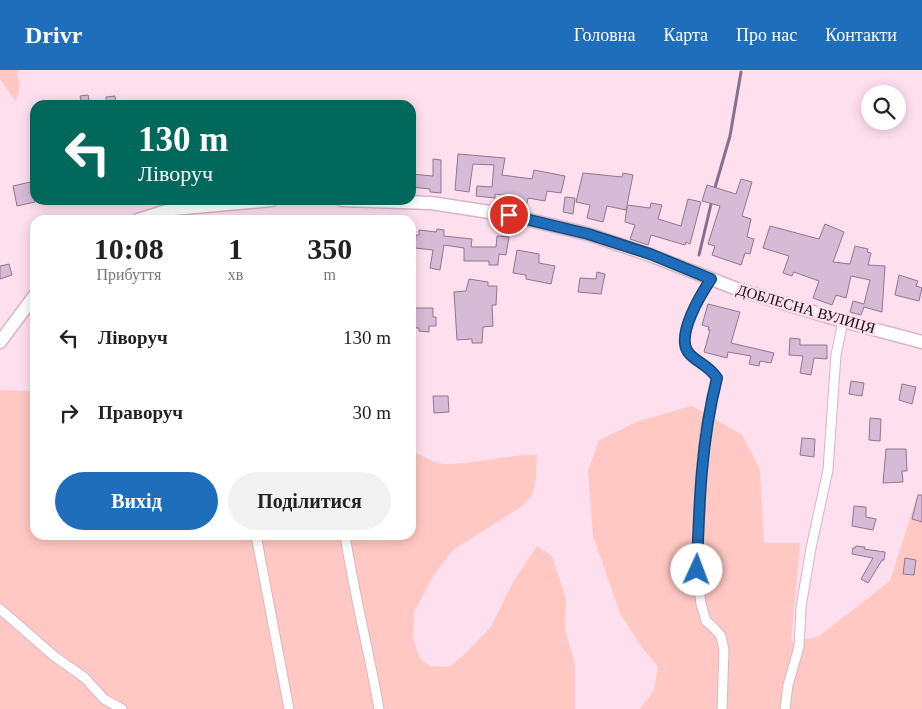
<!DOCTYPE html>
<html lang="uk">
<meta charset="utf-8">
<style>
body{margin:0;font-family:"Times New Roman",serif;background:#f2f2f2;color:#222;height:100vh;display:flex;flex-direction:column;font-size:19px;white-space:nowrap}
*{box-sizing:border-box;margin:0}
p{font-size:16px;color:#767676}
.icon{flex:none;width:28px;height:28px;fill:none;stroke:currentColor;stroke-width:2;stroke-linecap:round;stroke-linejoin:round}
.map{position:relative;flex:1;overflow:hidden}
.details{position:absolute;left:30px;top:145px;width:386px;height:325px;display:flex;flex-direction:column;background:#fff;border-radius:15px;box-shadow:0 2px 12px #0003}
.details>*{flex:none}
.guide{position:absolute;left:30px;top:30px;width:386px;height:105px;border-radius:15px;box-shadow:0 2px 12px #0003;background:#00695c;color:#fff;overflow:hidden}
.tools{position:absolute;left:861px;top:15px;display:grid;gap:10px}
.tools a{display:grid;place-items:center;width:45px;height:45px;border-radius:50%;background:#fff;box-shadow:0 2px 12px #0003;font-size:25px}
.pin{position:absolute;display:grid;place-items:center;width:42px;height:42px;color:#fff;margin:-21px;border:2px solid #fff;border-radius:50%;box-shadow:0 1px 5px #0007}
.me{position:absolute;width:55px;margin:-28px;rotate:2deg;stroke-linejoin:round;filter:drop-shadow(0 0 4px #0008)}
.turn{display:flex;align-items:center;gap:18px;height:105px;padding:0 25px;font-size:22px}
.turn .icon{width:65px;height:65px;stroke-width:2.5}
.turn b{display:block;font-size:35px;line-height:42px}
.eta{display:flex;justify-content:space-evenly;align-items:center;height:85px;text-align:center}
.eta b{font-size:30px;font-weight:800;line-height:35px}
.primary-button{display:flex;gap:10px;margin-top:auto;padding:10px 25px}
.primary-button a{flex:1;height:58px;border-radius:30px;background:#1e6ebc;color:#fff;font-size:20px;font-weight:800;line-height:58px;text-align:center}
.primary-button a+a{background:#f2f2f2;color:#222}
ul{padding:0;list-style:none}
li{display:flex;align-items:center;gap:15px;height:75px;padding:0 25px}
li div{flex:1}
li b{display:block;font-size:19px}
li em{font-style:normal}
header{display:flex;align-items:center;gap:30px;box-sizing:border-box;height:70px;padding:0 25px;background:#1e6ebc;color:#fff}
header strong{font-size:24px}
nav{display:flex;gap:28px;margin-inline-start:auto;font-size:18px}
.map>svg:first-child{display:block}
.green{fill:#ffc8c3}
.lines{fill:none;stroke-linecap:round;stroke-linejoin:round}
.stream{stroke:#847091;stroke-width:3}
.building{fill:#d7bad5;stroke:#90768f}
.street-casing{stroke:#d9b4c7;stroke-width:11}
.secondary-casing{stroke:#d9b4c7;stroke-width:15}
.street{stroke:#fff;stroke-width:9}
.secondary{stroke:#fff;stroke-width:12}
.route-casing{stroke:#14487a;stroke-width:12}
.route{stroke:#1e6ebc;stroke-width:9}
.labels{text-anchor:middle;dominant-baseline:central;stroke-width:5;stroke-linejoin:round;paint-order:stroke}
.street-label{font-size:15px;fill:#170b11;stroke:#fedfee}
</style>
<header>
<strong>Drivr</strong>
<nav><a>Головна</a><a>Карта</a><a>Про нас</a><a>Контакти</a></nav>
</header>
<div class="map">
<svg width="922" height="639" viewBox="0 0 922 639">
<rect width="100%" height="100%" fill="#fedfee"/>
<g class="green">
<polygon points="0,0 19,0 17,3 20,15 16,32 0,9"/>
<path d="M0,320l35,1v144h376v-83c12,2 22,12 33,12 31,1 62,-10 93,-9l-1,23 -4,17 -10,11 -69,44 -21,28 -18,34 -1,27 7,20 10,7 19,1 15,-12 27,-28 21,-43 25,-38 15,10 14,44 -1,29 10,35v45h-575z"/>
<polygon points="692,336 741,364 760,399 764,473 800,473 791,572 818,567 890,511 917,427 922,425 922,639 640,639 654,620 658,597 641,576 620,543 593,466 588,401 599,370 639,351"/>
</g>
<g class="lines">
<g class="stream">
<polyline points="714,121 730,66 741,2"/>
<polyline points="699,185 712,130"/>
</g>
</g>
<g class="building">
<polygon points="88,25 90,34 82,35 80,26"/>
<polygon points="115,26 116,35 106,35 106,27"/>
<polygon points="458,84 505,88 502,105 532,109 534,100 565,106 561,123 547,121 545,131 528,128 526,138 516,137 517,127 495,124 495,128 476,126 477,116 492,117 494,95 473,94 469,122 455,120"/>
<polygon points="433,89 441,90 441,123 430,122 430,119 411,117 411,104 433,106"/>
<polygon points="583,103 622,107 623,103 633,105 627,135 650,138 651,133 662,135 658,149 681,156 688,129 701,132 690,174 686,172 685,175 651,165 648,175 630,169 635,155 625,152 627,136 626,140 607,136 603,152 587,148 590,135 576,132"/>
<polygon points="741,109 752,112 742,146 751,149 747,167 754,169 750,184 745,183 741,195 712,185 715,176 708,174 720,136 702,131 707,115 736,124"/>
<polygon points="35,111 35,132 17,136 13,116"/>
<polygon points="565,127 575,128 573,144 563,142"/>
<polygon points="825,154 844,162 833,192 850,194 855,176 868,179 867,182 871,183 868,195 885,196 882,242 864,237 861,245 850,242 853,231 864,234 870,210 851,206 846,228 836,225 832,235 813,228 819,211 794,202 792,206 783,203 789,186 763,178 770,156 819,169"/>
<polygon points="437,159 444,160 444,166 472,169 471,177 496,177 497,166 509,167 506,185 499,184 498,195 489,195 489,191 464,191 464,178 444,175 440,200 430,198 433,180 415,178 416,165 419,165 419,160 436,162"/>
<polygon points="517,180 539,184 539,193 555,196 551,214 526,209 526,205 513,203"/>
<polygon points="9,194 12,205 0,209 0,196"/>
<polygon points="597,202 605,204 601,224 578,222 580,208 596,209"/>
<polygon points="899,205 918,211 916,216 922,218 919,231 895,225"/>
<polygon points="469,209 488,212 488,216 497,216 496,235 492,235 493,256 483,257 482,273 472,273 472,269 457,270 454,222 466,221"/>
<polygon points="708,234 740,242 731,273 774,283 771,293 760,291 759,296 749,294 751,286 728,282 727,288 704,282 710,260 708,260 709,257 702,255"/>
<polygon points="411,238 433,238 433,247 436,247 436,256 429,256 429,262 419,261 419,258 411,258"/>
<polygon points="790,268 800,269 800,275 827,275 827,289 814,288 811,305 800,303 803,286 789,285"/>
<polygon points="851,311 864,313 862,326 849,324"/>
<polygon points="902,314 916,317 912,334 899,330"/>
<polygon points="433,326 448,326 449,342 434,343"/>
<polygon points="870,348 881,349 880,371 869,370"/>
<polygon points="802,368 815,369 814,387 800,385"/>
<polygon points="886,379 906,379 907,401 902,401 903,412 883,413"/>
<polygon points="918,425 922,425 922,452 912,449"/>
<polygon points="854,436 866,437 866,447 876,449 873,460 852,456"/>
<polygon points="856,476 865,477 864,479 885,482 884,490 882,490 868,513 861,509 873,488 852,484 853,478 855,478"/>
<polygon points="905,488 916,490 914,505 903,504"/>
</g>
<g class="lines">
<g class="street-casing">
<g id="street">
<path d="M711,209c-10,15 -35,56 -23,73 7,10 21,12 29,26l-12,53 -3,33 -5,106 4,34 5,17 7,6 8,9 3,14 -2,59"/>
<polyline points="256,465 289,639"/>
<path d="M345,465c9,59 24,116 34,174"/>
<polyline points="0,539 54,586 85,608 104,629 122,639"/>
<polyline points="785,639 788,615 799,577 801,537 811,478 828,400 836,285 843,251"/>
</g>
</g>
<g class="secondary-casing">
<g id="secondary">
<polyline points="342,130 431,133 509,145 588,164 650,185 737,219 843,251 922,272"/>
<polyline points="138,150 173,139 272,130"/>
<polyline points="0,272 35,225"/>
</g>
</g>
<use href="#street" class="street"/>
<use href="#secondary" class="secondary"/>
</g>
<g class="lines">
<g class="route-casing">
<path id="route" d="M509,145l79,19 62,20 61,25c-10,15 -35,56 -23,73 7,10 20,12 29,26 -16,63 -18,127 -20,192"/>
</g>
<use href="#route" class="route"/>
</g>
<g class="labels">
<g class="street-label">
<text transform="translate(806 239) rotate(16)">ДОБЛЕСНА ВУЛИЦЯ</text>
</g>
</g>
</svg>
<div class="tools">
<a><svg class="icon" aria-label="search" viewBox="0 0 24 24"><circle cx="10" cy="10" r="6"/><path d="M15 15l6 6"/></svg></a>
</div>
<div class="pin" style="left:509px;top:145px;background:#d93025"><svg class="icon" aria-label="arrive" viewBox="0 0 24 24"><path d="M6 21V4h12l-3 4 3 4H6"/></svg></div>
<svg class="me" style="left:697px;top:500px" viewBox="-20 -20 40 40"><circle r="19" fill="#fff"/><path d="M0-13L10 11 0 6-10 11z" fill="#1e6ebc"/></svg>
<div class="guide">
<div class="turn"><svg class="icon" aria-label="left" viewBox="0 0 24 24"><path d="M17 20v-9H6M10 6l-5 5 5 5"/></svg><div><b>130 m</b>Ліворуч</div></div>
</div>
<section class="details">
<div class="eta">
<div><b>10:08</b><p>Прибуття</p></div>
<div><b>1</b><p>хв</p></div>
<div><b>350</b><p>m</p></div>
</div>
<ul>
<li><svg class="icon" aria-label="left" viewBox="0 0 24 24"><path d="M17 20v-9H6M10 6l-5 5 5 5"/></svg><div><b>Ліворуч</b></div><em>130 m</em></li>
<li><svg class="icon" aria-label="right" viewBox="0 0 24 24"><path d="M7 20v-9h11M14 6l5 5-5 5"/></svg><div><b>Праворуч</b></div><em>30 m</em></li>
</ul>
<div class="primary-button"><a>Вихід</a><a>Поділитися</a></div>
</section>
</div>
